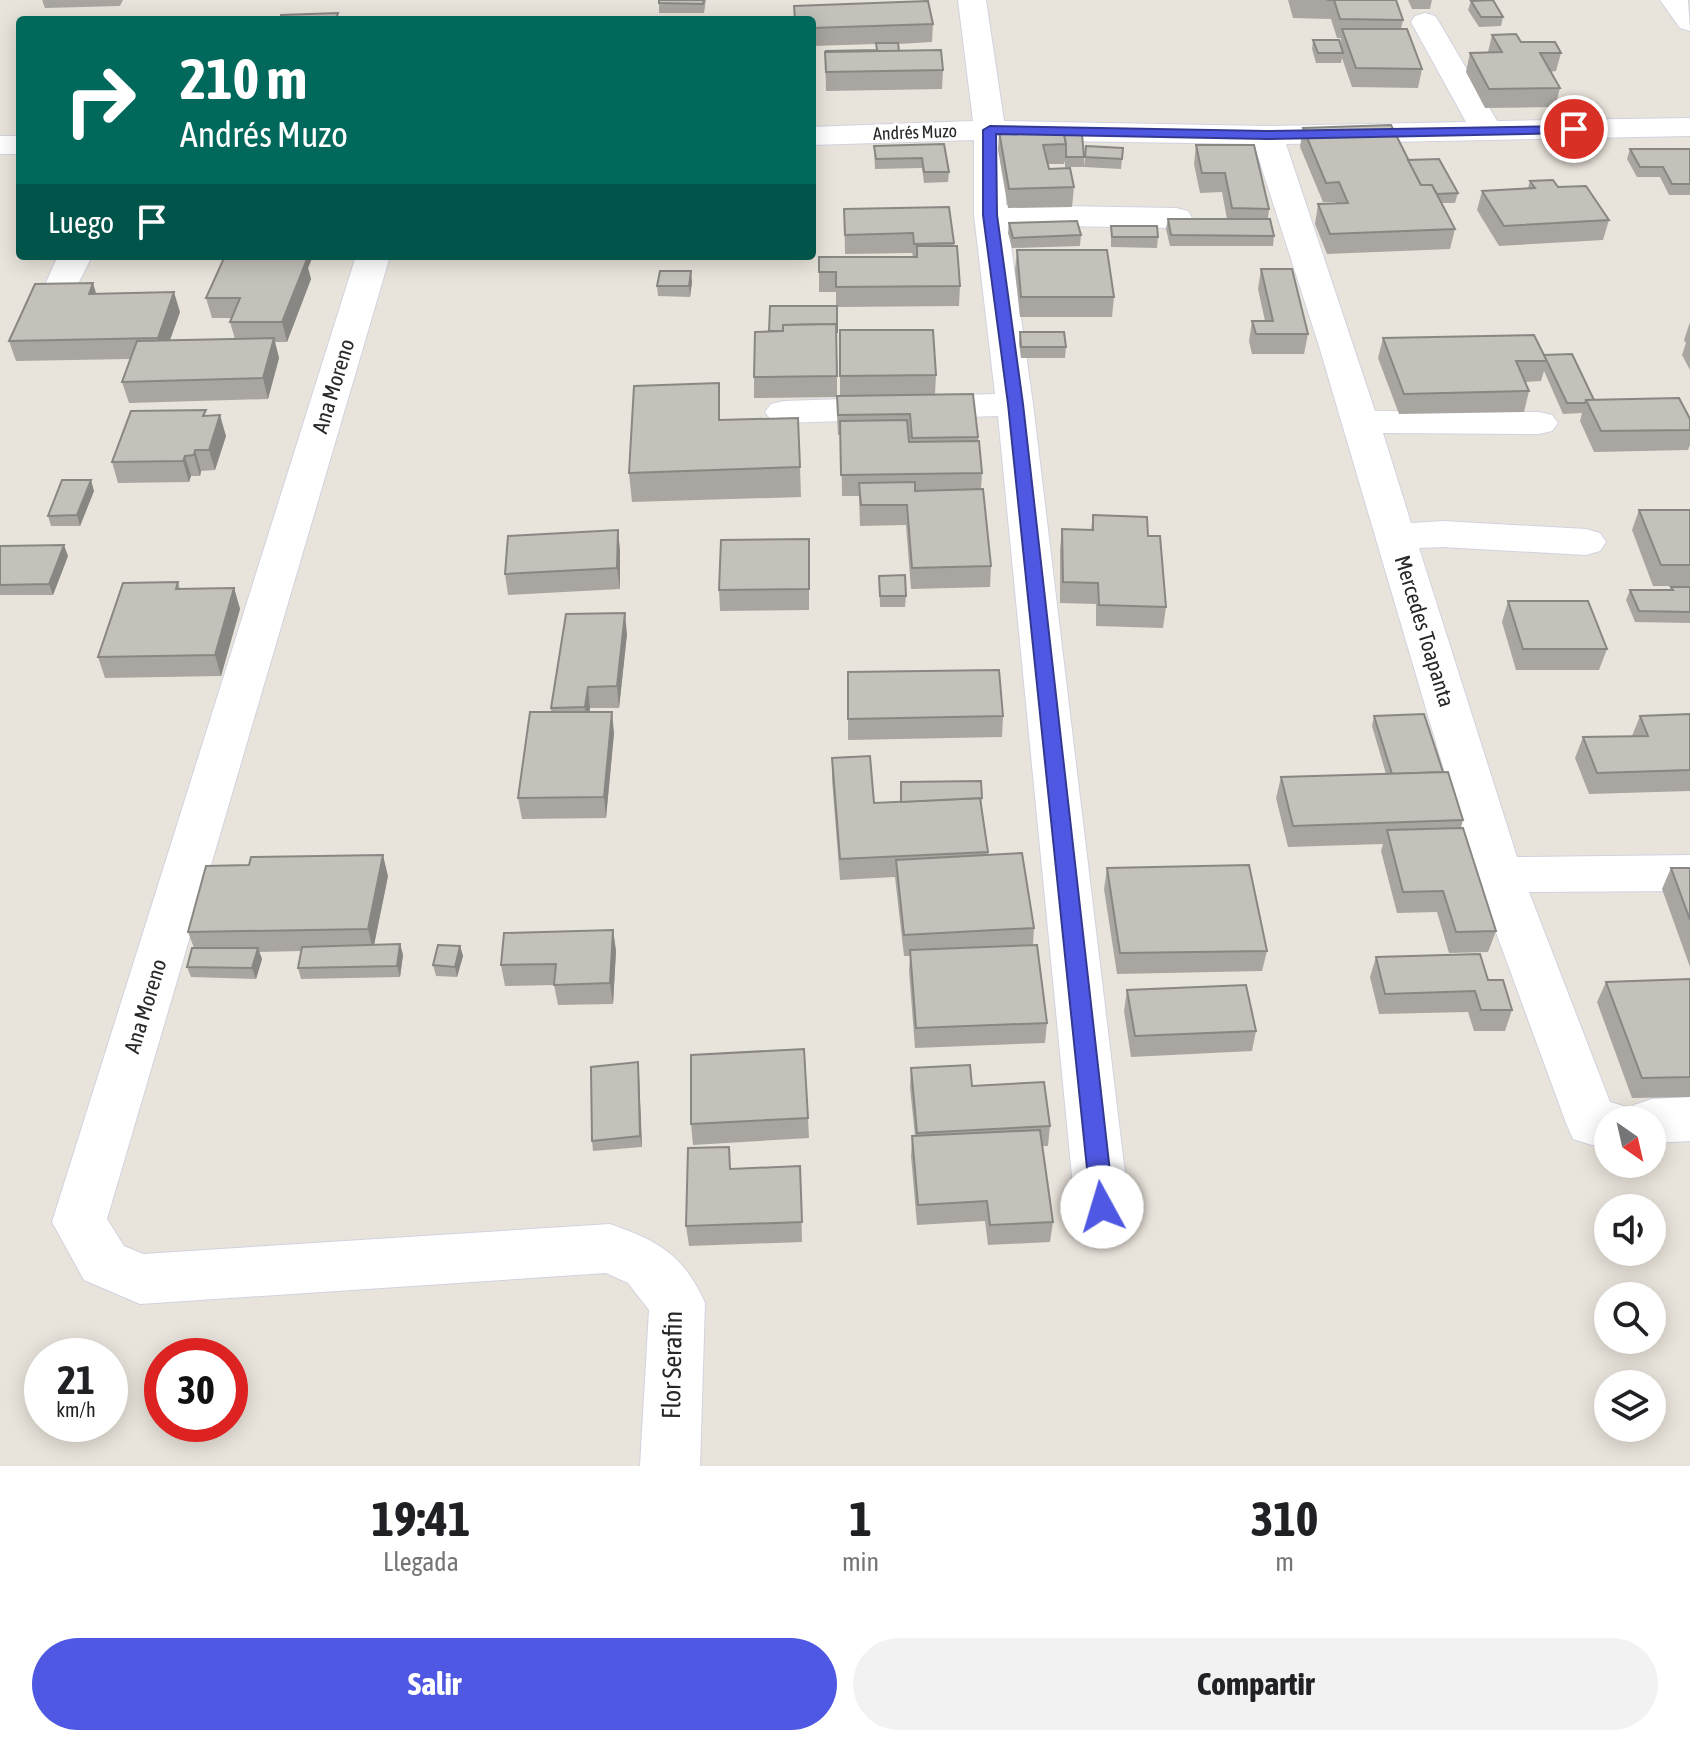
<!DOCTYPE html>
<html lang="es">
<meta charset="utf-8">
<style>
body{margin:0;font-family:"Asap Condensed",sans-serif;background:#f2f2f2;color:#202124;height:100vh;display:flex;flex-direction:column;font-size:30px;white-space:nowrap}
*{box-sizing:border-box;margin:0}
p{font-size:26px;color:#757577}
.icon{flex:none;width:44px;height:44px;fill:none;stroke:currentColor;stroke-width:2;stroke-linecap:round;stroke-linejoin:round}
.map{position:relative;height:1466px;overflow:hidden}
.panel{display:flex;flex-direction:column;background:#fff;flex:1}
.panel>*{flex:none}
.hud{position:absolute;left:16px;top:16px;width:800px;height:244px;border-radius:8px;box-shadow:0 4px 20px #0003;background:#00695c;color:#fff;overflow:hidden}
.needle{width:52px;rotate:146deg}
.buttons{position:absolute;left:1594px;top:1106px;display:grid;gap:16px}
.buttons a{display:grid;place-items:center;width:72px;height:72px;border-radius:50%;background:#fff;box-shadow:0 4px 20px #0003;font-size:40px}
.speed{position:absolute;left:24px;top:1338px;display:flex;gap:16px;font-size:40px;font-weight:700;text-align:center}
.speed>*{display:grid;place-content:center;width:104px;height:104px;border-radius:50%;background:#fff;box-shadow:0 4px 20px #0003;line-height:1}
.speed small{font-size:20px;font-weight:400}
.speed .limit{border:12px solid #d22;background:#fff;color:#111}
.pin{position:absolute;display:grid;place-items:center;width:68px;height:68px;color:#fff;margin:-34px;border:4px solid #fff;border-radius:50%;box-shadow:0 2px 8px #0007}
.me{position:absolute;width:88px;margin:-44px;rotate:354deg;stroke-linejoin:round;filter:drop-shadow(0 0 6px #0008)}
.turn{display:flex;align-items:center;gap:28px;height:168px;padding:0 32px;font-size:36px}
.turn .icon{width:104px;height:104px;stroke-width:2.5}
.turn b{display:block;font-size:56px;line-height:68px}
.then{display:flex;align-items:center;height:76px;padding:0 32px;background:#0003;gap:16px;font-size:30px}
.eta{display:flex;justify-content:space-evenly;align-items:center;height:136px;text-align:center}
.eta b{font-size:48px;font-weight:700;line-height:56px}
.button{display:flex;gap:16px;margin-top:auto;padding:16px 32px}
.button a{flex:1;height:92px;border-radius:48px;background:#4f58e2;color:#fff;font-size:32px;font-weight:700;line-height:92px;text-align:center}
.button a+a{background:#f2f2f2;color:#202124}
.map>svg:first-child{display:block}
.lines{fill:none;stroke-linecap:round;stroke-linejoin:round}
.minor-casing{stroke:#d1d2df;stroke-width:2}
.minor{fill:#fff;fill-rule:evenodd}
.wall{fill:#a9a6a1}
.shaded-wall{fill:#898783}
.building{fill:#c4c1bb;stroke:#898783;stroke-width:2}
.route{fill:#4f58e2;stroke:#333993;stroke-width:2}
.labels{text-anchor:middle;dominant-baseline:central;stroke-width:6;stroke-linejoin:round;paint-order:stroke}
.far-street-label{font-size:18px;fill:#282828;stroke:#fff}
.street-label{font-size:22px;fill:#282828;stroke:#fff}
.near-street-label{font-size:26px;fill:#282828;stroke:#fff}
</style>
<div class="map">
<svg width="1690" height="1466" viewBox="0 0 1690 1466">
<rect width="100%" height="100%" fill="#e9e4db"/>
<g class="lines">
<g class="minor-casing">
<g id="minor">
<polygon points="958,0 986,0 1004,121 1267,126 1466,122 1411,22 1415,16 1425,13 1435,16 1439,22 1497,121 1690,118 1690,136 1286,144 1375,411 1539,412 1552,415 1558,423 1552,431 1539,434 1383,433 1411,523 1443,521 1586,529 1600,533 1606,542 1600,551 1586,555 1443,547 1419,548 1517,857 1690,855 1690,891 1529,892 1610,1102 1627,1107 1630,1114 1634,1105 1652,1099 1690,1097 1690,1141 1652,1143 1652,1120 1608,1120 1608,1145 1592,1145 1573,1139 1566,1123 1475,875 1319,346 1254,144 1006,140 1006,205 1176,208 1188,211 1192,218 1188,225 1176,228 1008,225 1033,404 1129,1207 1121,1224 1102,1231 1083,1224 1075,1207 998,416 784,423 771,420 765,412 771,404 784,401 995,394 974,215 974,140 812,145 812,127 973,121"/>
<polygon points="1660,0 1688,0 1690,31 1680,28"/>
<rect x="0" y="136" width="20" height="18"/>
<polygon points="58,256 92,256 71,298 59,301 47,298 42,291"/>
<path d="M356,256h34l-283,963 17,27 19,8 467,-30c48,17 73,30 95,79l-5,163h-60l9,-156 -21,-27 -22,-10 -466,31 -56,-24 -32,-58z"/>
</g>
</g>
<use href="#minor" class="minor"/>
</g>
<g class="wall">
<polygon points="42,0 123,0 120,6 45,8"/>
<polygon points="706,0 704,13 659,13 659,3"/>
<polygon points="1288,0 1396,0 1403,20 1401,29 1422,69 1418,88 1352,87 1342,58 1341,63 1316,63 1312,49 1313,40 1340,44 1341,38 1337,38 1331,19 1293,18"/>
<polygon points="1408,0 1432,0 1430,9 1412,9"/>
<polygon points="1471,1 1503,17 1501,26 1479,27 1468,10"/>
<polygon points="794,6 933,24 932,42 898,44 899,51 943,70 942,89 826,91 825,52 876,50 876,44 812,46 812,20 794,20"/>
<polygon points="1492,35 1561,53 1556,71 1550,72 1560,88 1555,107 1485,108 1466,72 1470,53 1488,52"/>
<polygon points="1303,128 1408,160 1458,193 1455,203 1442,203 1455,229 1450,249 1327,254 1315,224 1318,204 1336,204 1336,202 1323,202 1300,147"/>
<polygon points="999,131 1064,133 1084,157 1084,167 1065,167 1065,161 1064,164 1048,164 1049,169 1074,187 1072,207 1008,208 998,150"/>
<polygon points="944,144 949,172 948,182 924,183 922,168 875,169 874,146"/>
<polygon points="1196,145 1269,209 1268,219 1274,236 1273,246 1170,246 1166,229 1168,219 1227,219 1222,192 1200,193 1194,164"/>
<polygon points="1086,146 1123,148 1121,169 1084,167"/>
<polygon points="1630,149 1690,149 1690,195 1669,195 1660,177 1637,177 1627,159"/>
<polygon points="1530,181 1558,187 1609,220 1603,240 1499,246 1477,210 1482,191 1528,188"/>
<polygon points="844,209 954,243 960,286 959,306 837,307 837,397 754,398 754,377 769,331 836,306 836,292 819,292 819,257 913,257 912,253 845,254"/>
<polygon points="1009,223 1081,235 1080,246 1012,248 1008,233"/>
<polygon points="1111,226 1158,237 1157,248 1111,247"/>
<polygon points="1017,250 1114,297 1112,317 1020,317 1015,270"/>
<polygon points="244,256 313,256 308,268 311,279 287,342 275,342 279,358 268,399 129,403 122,382 130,359 16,361 9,341 97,293 180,312 170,340 235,339 230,322 232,318 212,318 206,298"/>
<polygon points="1261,269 1308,334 1304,354 1252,354 1249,341 1252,321 1265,321 1258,289"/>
<polygon points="692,282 690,297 658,296 657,286"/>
<polygon points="1690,322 1690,370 1682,355 1686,343 1684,340"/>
<polygon points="840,330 936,375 935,394 978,437 982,473 981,489 991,566 990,587 911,589 906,525 860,526 859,496 842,496 841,435 838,435 837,416 837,396 840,396"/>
<polygon points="1020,332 1066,347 1065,358 1021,358 1019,343"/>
<polygon points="1383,338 1544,356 1594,400 1690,419 1690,445 1688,450 1594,452 1580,421 1582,413 1563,414 1544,371 1541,381 1525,382 1529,391 1524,412 1399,414 1378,358"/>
<polygon points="207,416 226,436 215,470 201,471 200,476 191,476 189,482 118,483 112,462"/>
<polygon points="720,420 800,467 801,497 632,502 629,473"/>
<polygon points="94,491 80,526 51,526 48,516"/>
<polygon points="1639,510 1690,510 1690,586 1653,586 1632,530"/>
<polygon points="1093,515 1148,536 1166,607 1163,628 1096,626 1096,604 1060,603 1060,550 1062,529 1091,530"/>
<polygon points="618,530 620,551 620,589 508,595 505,574"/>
<polygon points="809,539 809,610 720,611 719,590"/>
<polygon points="0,546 68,556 53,595 0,595"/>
<polygon points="879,576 906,596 905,607 880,607"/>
<polygon points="178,582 180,589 234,588 240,609 221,676 105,678 98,657"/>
<polygon points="1671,587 1690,587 1690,623 1635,622 1626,600 1630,590 1670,590"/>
<polygon points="1508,601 1607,649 1599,670 1516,670 1502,622"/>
<polygon points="627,634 619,708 590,708 590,712 614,733 606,818 522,819 518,798 551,712 551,708"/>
<polygon points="848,672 1003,716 1002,737 848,740"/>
<polygon points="1690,714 1690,791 1589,794 1575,758 1583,737 1632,736 1640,716"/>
<polygon points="1374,716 1443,772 1463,820 1461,828 1496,931 1488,952 1449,953 1437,912 1397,913 1381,851 1383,844 1288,847 1276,798 1281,777 1386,774 1372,726"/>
<polygon points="832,758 874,803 982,798 981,804 988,854 1034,928 1033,945 1047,1023 1045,1043 915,1048 909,971 910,956 904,956 895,877 840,880 832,779"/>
<polygon points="1107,868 1267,951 1262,971 1117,974 1104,889"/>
<polygon points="1671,868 1690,868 1690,967 1662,889"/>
<polygon points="388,876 374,945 400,944 403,955 400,977 301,979 298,968 302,951 259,952 262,959 256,979 191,977 187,967 194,948 188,932"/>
<polygon points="613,930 616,951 613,1004 558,1005 554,985 505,986 501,965"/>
<polygon points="460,946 463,956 457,977 436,976 433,965"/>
<polygon points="1376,957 1488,980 1512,1010 1505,1031 1474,1031 1468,1012 1379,1014 1370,977"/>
<polygon points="1690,979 1690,1097 1632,1098 1597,1002 1606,982"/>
<polygon points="1127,990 1256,1031 1252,1051 1131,1057 1124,1011"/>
<polygon points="638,1062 642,1147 593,1151 592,1141"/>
<polygon points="911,1068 972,1086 1050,1126 1048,1146 1042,1146 1053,1222 1050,1242 988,1245 985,1221 917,1225 911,1156 912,1136 915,1136 910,1088"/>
<polygon points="808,1118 809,1138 693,1145 691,1124"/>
<polygon points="800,1166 802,1242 689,1246 686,1226 730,1169"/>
</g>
<g class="shaded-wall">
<polygon points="307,256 313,256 308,268 311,279 287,342 282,322"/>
<polygon points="691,271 692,282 690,297 689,286"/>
<polygon points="93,283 99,303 89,294"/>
<polygon points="174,292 180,312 163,359 158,338"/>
<polygon points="274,338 279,358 268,399 263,378"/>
<polygon points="220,415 226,436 215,470 209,450"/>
<polygon points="195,450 201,471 200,476 194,455"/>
<polygon points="185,456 191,476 189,482 183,461"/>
<polygon points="91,480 94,491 80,526 77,515"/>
<polygon points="618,530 620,551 620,589 617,568"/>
<polygon points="64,545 68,556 53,595 49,584"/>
<polygon points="234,588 240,609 221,676 215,655"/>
<polygon points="625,613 627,634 619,708 617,686"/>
<polygon points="588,687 590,708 587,728 585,707"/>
<polygon points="612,712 614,733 606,818 604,797"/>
<polygon points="383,855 388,876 373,950 368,929"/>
<polygon points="613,930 616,951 613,1004 610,983"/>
<polygon points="400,944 403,955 400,977 397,966"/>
<polygon points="460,946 463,956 457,977 455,967"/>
<polygon points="258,948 262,959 256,979 252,968"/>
<polygon points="638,1062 639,1073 642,1147 640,1136"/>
</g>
<g class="building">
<polygon points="659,0 704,0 703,4 659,3"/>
<polygon points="1327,0 1396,0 1403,20 1340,19 1334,0"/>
<polygon points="1493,0 1503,17 1481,17 1471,1"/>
<polygon points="928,1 933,24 812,28 812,20 795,20 794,6"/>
<polygon points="338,13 336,20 280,20 281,15"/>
<polygon points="1342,29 1407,29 1422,69 1356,68"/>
<polygon points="1516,34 1521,42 1555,42 1561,53 1540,53 1560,88 1489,89 1470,53 1502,52 1492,35"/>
<polygon points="1313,40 1339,40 1343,53 1318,53"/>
<polygon points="876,43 898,43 899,51 826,52 826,51 877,50"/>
<polygon points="941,50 943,70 826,72 825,52"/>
<polygon points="1391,125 1421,185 1432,185 1455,229 1330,234 1318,204 1348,203 1339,182 1326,183 1303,128"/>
<polygon points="1063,130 1066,144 1043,145 1049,169 1070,168 1074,187 1009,189 999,131"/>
<polygon points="1064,133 1082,134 1084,157 1066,157 1066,144"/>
<polygon points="944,144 949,172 924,172 922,158 876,159 874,146"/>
<polygon points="1196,145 1254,145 1269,209 1232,208 1225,173 1202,173"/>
<polygon points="1086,146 1123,148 1122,159 1085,157"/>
<polygon points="1630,149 1690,149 1690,184 1672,184 1663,167 1640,167"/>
<polygon points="1439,159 1458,193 1437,194 1432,185 1421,185 1408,160"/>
<polygon points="1553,180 1558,187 1586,186 1609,220 1504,226 1482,191 1535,188 1530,181"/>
<polygon points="949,207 954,243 914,244 913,233 845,235 844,209"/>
<polygon points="1168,219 1270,219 1274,236 1171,235"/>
<polygon points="1077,221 1081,235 1013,238 1009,223"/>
<polygon points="1111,226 1157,226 1158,237 1112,237"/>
<polygon points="917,246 957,246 960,286 836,287 836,272 819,272 819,257 917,257"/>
<polygon points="1017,250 1107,250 1114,297 1021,297"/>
<polygon points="244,256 307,256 306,259 243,259"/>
<polygon points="224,258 307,259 282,322 230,322 240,298 206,298"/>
<polygon points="1261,269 1292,269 1308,334 1256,334 1252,321 1273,321"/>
<polygon points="660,271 691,271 689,286 657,286"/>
<polygon points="93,283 89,294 174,292 158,338 9,341 35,284"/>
<polygon points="770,306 837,306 837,333 836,324 783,325 783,331 769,331"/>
<polygon points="836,324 837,376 754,377 755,332 783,331 783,325"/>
<polygon points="840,330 933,330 936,375 840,376"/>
<polygon points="1020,332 1064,332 1066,347 1021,347"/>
<polygon points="1534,335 1547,361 1516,361 1529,391 1404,394 1383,338"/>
<polygon points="274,338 263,378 122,382 137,341"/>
<polygon points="1572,354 1594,400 1586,400 1585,403 1567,403 1544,355"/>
<polygon points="719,383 719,420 798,418 800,467 629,473 634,386"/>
<polygon points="973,394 978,437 912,438 910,414 838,415 837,396"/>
<polygon points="1679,398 1690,419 1690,430 1601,431 1586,400"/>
<polygon points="206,410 203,416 220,415 209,450 195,450 194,455 185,456 183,461 112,462 131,411"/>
<polygon points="907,420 909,442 979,441 982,473 841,475 840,421"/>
<polygon points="62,480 91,480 77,515 48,516"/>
<polygon points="915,482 915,491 983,489 991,566 912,568 907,505 861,505 859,483"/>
<polygon points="1639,510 1690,510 1690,565 1661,565"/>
<polygon points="1093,515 1147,517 1148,536 1160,536 1166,607 1099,605 1098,583 1063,582 1062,529 1093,530"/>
<polygon points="618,530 617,568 505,574 508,536"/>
<polygon points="809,539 809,589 719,590 721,540"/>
<polygon points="64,545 49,584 0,585 0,546"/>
<polygon points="905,575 906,596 880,596 879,576"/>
<polygon points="178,582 176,589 234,588 215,655 98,657 123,583"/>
<polygon points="1671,587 1690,587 1690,612 1639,611 1630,590 1673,590"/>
<polygon points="1508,601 1588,601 1607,649 1523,649"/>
<polygon points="625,613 617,686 588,687 585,707 551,708 566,614"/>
<polygon points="999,670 1003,716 848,719 848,672"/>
<polygon points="530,712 612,712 604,797 518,798"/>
<polygon points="1424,714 1443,772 1392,774 1374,716"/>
<polygon points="1690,714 1690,770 1597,773 1583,737 1648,736 1640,716"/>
<polygon points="870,756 874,803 980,798 988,852 840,859 832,758"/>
<polygon points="1448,772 1463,820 1293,826 1281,777"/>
<polygon points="981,781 982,798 901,802 901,782"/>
<polygon points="1463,828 1496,931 1456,932 1443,891 1403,892 1387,830"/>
<polygon points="1022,853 1034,928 904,935 896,860"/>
<polygon points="383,855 368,929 188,932 206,866 249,865 251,857"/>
<polygon points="1249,865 1267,951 1120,953 1107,868"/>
<polygon points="1671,868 1690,868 1690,920"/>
<polygon points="613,930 610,983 554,985 556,964 501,965 504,933"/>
<polygon points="400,944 397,966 298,968 302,947"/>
<polygon points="438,945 460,946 455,967 433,965"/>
<polygon points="1037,945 1047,1023 916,1028 910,950"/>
<polygon points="192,948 258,948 252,968 187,967"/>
<polygon points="1480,954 1488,980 1503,980 1512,1010 1481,1010 1475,991 1385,994 1376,957"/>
<polygon points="1690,979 1690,1077 1642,1078 1606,982"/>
<polygon points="1246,985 1256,1031 1135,1036 1127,990"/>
<polygon points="804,1049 808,1118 691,1124 691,1055"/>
<polygon points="638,1062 640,1136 592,1141 591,1067"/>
<polygon points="970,1065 972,1086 1044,1082 1050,1126 917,1133 911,1068"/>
<polygon points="1040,1130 1053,1222 990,1225 987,1201 918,1205 912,1136"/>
<polygon points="729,1147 730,1169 800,1166 802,1222 686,1226 688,1148"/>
</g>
<polygon class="route" points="990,126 1267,131 1574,126 1580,129 1574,133 1267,139 996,134 997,215 1023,404 1114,1207 1110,1214 1102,1217 1094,1214 1091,1207 1008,404 983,215 983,130"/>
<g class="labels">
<g class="far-street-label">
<text transform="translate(915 132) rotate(-2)">Andrés Muzo</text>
</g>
<g class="street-label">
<text transform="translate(333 386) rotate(-73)">Ana Moreno</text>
<text transform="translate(1425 631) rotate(73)">Mercedes Toapanta</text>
<text transform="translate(145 1006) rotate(-73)">Ana Moreno</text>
</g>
<g class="near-street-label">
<text transform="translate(672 1365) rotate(-89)">Flor Serafin</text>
</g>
</g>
</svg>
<div class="buttons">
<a><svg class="needle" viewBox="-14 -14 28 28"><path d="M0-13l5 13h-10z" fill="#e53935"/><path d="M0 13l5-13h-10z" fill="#757577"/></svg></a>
<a><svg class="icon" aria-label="sound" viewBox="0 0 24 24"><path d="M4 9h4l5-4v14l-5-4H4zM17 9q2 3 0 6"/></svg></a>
<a><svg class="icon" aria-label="search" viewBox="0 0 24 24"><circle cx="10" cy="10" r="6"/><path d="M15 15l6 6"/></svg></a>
<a><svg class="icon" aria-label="layers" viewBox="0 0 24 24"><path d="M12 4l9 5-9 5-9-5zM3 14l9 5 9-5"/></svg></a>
</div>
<div class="speed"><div>21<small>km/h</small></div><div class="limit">30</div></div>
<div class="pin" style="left:1574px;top:129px;background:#d93025"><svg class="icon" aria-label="arrive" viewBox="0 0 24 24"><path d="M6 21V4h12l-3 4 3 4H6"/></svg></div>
<svg class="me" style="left:1102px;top:1207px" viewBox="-20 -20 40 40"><circle r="19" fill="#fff"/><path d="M0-13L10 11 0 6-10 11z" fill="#4f58e2"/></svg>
<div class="hud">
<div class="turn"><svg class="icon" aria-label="right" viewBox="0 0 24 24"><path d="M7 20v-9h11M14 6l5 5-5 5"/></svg><div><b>210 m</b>Andrés Muzo</div></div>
<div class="then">Luego<svg class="icon" aria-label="arrive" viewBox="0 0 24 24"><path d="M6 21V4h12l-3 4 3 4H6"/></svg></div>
</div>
</div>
<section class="panel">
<div class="eta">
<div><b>19:41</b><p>Llegada</p></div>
<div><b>1</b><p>min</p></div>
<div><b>310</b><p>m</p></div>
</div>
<div class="button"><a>Salir</a><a>Compartir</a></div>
</section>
